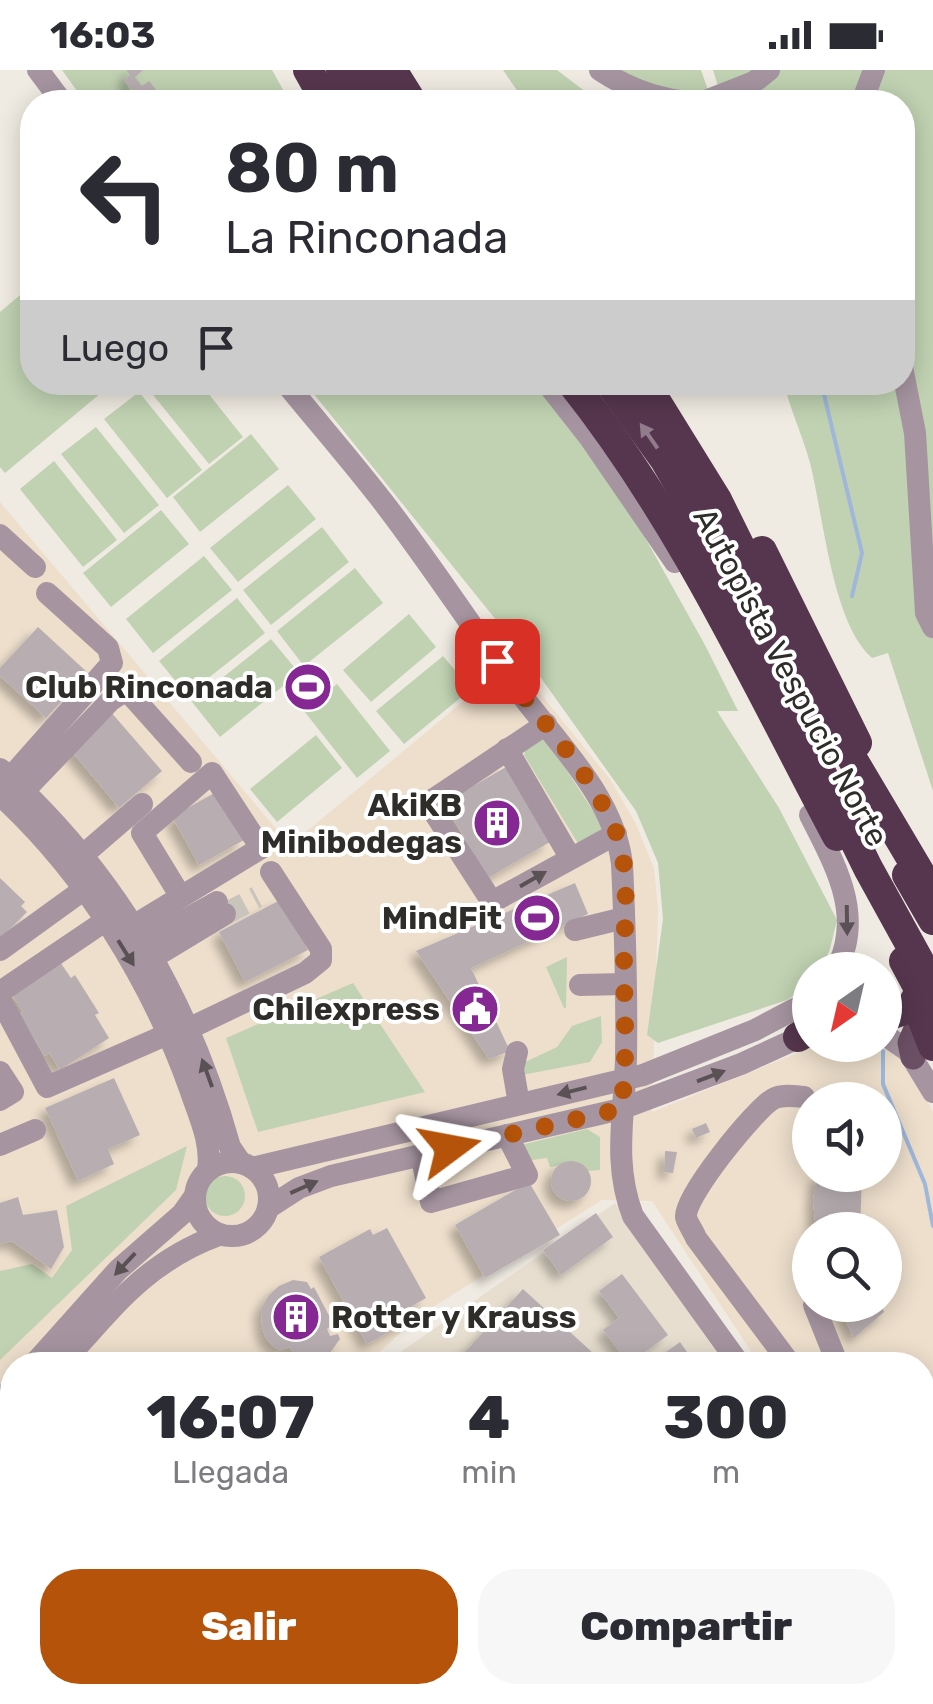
<!DOCTYPE html>
<html lang="es">
<style>
body{margin:0;font-family:Rubik,sans-serif;background:#f7f7f7;color:#2b2b33;height:100vh;display:flex;flex-direction:column;font-size:38px;white-space:nowrap}
*{box-sizing:border-box;margin:0}
p{font-size:32px;color:#7c7c81}
.icon{flex:none;width:55px;height:55px;fill:none;stroke:currentColor;stroke-width:2;stroke-linecap:round;stroke-linejoin:round}
.map{position:relative;flex:1;overflow:hidden}
.panel{position:absolute;left:0px;top:1282px;width:935px;height:352px;display:flex;flex-direction:column;background:#fff;border-radius:40px 40px 0 0;box-shadow:0 5px 25px #0003}
.panel>*{flex:none}
.banner{position:absolute;left:20px;top:20px;width:895px;height:305px;border-radius:40px;box-shadow:0 5px 25px #0003;background:#fff;color:#2b2b33;overflow:hidden}
.needle{width:65px;rotate:214deg}
.fabs{position:absolute;left:792px;top:882px;display:grid;gap:20px}
.fabs a{display:grid;place-items:center;width:110px;height:110px;border-radius:50%;background:#fff;box-shadow:0 5px 25px #0003;font-size:50px}
.pin{position:absolute;display:grid;place-items:center;width:85px;height:85px;color:#fff;margin:-42px;border-radius:20px;box-shadow:0 5px 15px #0006}
.me{position:absolute;width:110px;margin:-55px;rotate:77deg;stroke-linejoin:round;filter:drop-shadow(0 0 8px #0008)}
.turn{display:flex;align-items:center;gap:35px;height:210px;padding:0 40px;font-size:45px}
.turn .icon{width:130px;height:130px;stroke-width:2.5}
.turn b{display:block;font-size:70px;line-height:85px}
.then{display:flex;align-items:center;height:95px;padding:0 40px;background:#0003;gap:20px;font-size:38px}
.eta{display:flex;justify-content:space-evenly;align-items:center;height:170px;text-align:center}
.eta b{font-size:60px;font-weight:800;line-height:70px}
.button{display:flex;gap:20px;margin-top:auto;padding:20px 40px}
.button a{flex:1;height:115px;border-radius:40px;background:#b45309;color:#fff;font-size:40px;font-weight:800;line-height:115px;text-align:center}
.button a+a{background:#f7f7f7;color:#2b2b33}
.status{display:flex;justify-content:space-between;align-items:center;height:70px;padding:0 50px;background:#fff;direction:ltr}
.status svg{height:28px;fill:currentColor}
.map>svg:first-child{display:block}
.commercial{fill:#eedfcc;fill-rule:evenodd}
.built{fill:#e7decf}
.green{fill:#c0d2b2}
.lines{fill:none;stroke-linecap:round;stroke-linejoin:round}
.stream{stroke:#9eb7da;stroke-width:4}
.building{fill:#b8aeb1;filter:url(#shadow)}
.minor-tunnel{stroke:#c9c5bd;stroke-width:22;stroke-dasharray:22 11;stroke-linecap:butt}
.minor{stroke:#a695a1;stroke-width:22}
.major{stroke:#6b4f64;stroke-width:25}
.highway{stroke:#56364e;stroke-width:30}
.highway-bridge{stroke:#56364e;stroke-width:30}
.oneway{fill:#917c8c}
.oneway2{fill:#595154}
.route{stroke:#b45309;stroke-width:18;stroke-dasharray:0 32.4}
.labels{text-anchor:middle;dominant-baseline:central;stroke-width:8;stroke-linejoin:round;paint-order:stroke}
.street-label{font-size:32px;fill:#2f2d2a;stroke:#fff}
.poi-label{font-size:32px;font-weight:bold;fill:#2f2d2a;stroke:#fff;text-anchor:end}
</style>
<div class="status"><b>16:03</b><svg viewBox="0 0 49 12"><path d="M0 12V9h3v3zM5 12V6h3v6zM10 12V3h3v9zM15 12V0h3v12zM26 1h20v11H26zM47 4h2v5h-2z"/></svg></div>
<div class="map">
<svg width="933" height="1634" viewBox="0 0 933 1634">
<defs>
<filter id="shadow"><feDropShadow dx="-7" dy="7" stdDeviation="5" flood-color="#0004"/></filter>
</defs>
<rect width="100%" height="100%" fill="#f0ebe2"/>
<path class="commercial" d="M0,432l290,343 223,-185 97,119 26,45 18,44 4,41 -6,203 165,-67 70,-1 27,32 19,36v500l-11,-15v-232h-162l-108,-164 -50,-1 -183,116 -54,49h-353v283l-12,10zM810,1030h75v75h-75zM810,1160h75v75h-75z"/>
<g class="built">
<polygon points="615,1133 725,1295 382,1295"/>
<polygon points="12,1578 12,1622 922,1622 923,1586 933,1601 933,1634 0,1634 0,1588"/>
</g>
<g class="green">
<polygon points="62,0 272,0 290,32 85,32"/>
<polygon points="503,0 557,0 599,32 525,32"/>
<path d="M615,0h86l8,23c-30,9 -65,-12 -94,-23z"/>
<path d="M713,0h220v721l-45,-138 -16,5c-40,-35 -48,-140 -62,-195 -7,-27 -20,-53 -26,-80l118,-1v-280h-179z"/>
<polygon points="32,215 32,312 113,313 5,403 0,397 0,242"/>
<polygon points="149,313 200,313 243,367 209,394 145,315"/>
<polygon points="305,313 537,313 619,421 705,575 738,641 717,641 779,738 837,850 830,879 821,900 810,900 810,915 787,930 658,973 647,965 663,849 658,793 636,741 526,587"/>
<polygon points="139,322 202,400 167,428 104,349"/>
<polygon points="96,357 159,435 124,463 61,384"/>
<polygon points="251,364 279,399 200,462 173,427"/>
<polygon points="54,391 117,470 83,497 20,419"/>
<polygon points="288,415 316,449 238,512 210,478"/>
<polygon points="161,440 189,474 111,537 83,503"/>
<polygon points="322,457 349,492 271,555 243,520"/>
<polygon points="204,486 232,520 153,583 126,549"/>
<polygon points="355,498 383,533 304,596 277,561"/>
<polygon points="237,528 265,563 187,625 159,591"/>
<polygon points="409,544 436,577 371,632 343,600"/>
<polygon points="271,569 299,603 220,667 192,632"/>
<polygon points="443,586 471,619 404,674 376,641"/>
<polygon points="337,614 390,681 357,708 304,641"/>
<polygon points="316,665 342,698 277,752 250,719"/>
<polygon points="545,667 606,761 579,775 524,685 526,679"/>
<polygon points="567,887 566,938 564,938 546,897"/>
<polygon points="353,913 425,1022 258,1062 226,968"/>
<polygon points="601,946 602,972 590,992 522,1005 523,993 557,977 572,956"/>
<path d="M587,1059l13,8v33l-12,1c-13,-17 -22,-5 -38,-4l-3,-9 -22,3 -8,-15z"/>
<polygon points="187,1076 176,1120 0,1290 0,1201 32,1194 52,1208 72,1180 66,1136"/>
<circle cx="225" cy="1126" r="20"/>
</g>
<g class="lines">
<g class="stream">
<polyline points="758,23 759,32"/>
<polyline points="821,312 862,483 852,526"/>
<polyline points="883,981 883,1014 925,1114 933,1156"/>
</g>
</g>
<g class="building">
<polygon points="126,0 143,0 135,7 142,16 149,11 166,32 130,32 124,25 131,19 124,10 130,5"/>
<polygon points="38,557 88,603 46,648 0,606 0,598"/>
<polygon points="110,641 162,701 119,738 68,677"/>
<polygon points="506,697 550,772 488,808 444,733"/>
<polygon points="216,722 244,770 199,795 172,747"/>
<polygon points="0,808 25,832 21,836 27,842 0,869"/>
<polygon points="575,813 588,844 471,898 510,981 489,989 416,881"/>
<polygon points="282,829 308,880 245,912 219,862"/>
<polygon points="60,892 71,908 75,905 99,943 95,945 109,968 60,1000 49,983 45,986 19,945 23,942 11,923"/>
<polygon points="114,1008 140,1065 108,1079 114,1094 78,1111 45,1038"/>
<polygon points="706,1053 710,1062 696,1068 692,1059"/>
<polygon points="665,1081 677,1082 673,1103 664,1102"/>
<circle cx="571" cy="1111" r="20"/>
<polygon points="817,1105 862,1105 860,1160 816,1160 813,1131"/>
<polygon points="529,1112 560,1165 485,1208 455,1155"/>
<polygon points="18,1127 23,1145 57,1140 64,1177 51,1199 12,1171 0,1174 0,1133"/>
<polygon points="596,1143 613,1167 561,1205 543,1180"/>
<polygon points="387,1158 426,1228 412,1236 418,1246 367,1274 319,1187 370,1159 373,1165"/>
<polygon points="622,1204 668,1265 629,1294 603,1260 619,1248 599,1221"/>
<polygon points="293,1210 307,1212 311,1219 314,1217 334,1255 327,1259 330,1266 338,1264 340,1269 324,1291 315,1295 292,1295 289,1289 294,1285 290,1277 280,1280 274,1277 265,1267 262,1256 261,1239 269,1225 279,1216"/>
<polygon points="523,1219 606,1295 453,1295"/>
<polygon points="838,1235 881,1235 884,1242 854,1268"/>
<polygon points="680,1272 696,1295 648,1295"/>
<polygon points="0,1471 12,1486 12,1546 9,1549 0,1537"/>
<polygon points="6,1596 12,1603 12,1622 55,1622 65,1634 0,1634 0,1601"/>
<polygon points="361,1622 480,1622 465,1634 346,1634"/>
<polygon points="516,1622 641,1622 626,1634 508,1634 505,1631"/>
<polygon points="802,1622 846,1622 845,1634 801,1634"/>
</g>
<g class="lines">
<polyline class="minor-tunnel" points="225,844 257,827"/>
<g class="minor">
<polyline points="38,0 62,32"/>
<path d="M600,0c27,18 57,29 89,32"/>
<polyline points="703,32 754,12 769,0"/>
<polyline points="862,32 874,0"/>
<polyline points="902,297 915,363 926,543 933,557"/>
<path d="M285,312c34,42 70,83 102,125 45,59 86,122 130,182 39,53 97,107 105,175 3,64 5,129 4,193 -1,55 -14,105 7,159l107,149"/>
<polyline points="546,312 590,368 675,492"/>
<polyline points="0,465 35,497"/>
<polyline points="546,654 428,733 492,832 616,764"/>
<polyline points="507,679 570,787"/>
<path d="M0,699c114,102 189,231 230,378l11,16"/>
<polyline points="10,708 112,593 108,578 47,523"/>
<polyline points="24,721 111,630 123,622 131,625 191,692"/>
<path d="M0,725c86,79 151,185 190,294 9,27 22,53 18,81"/>
<path d="M810,745c25,50 55,100 26,155"/>
<polyline points="83,785 142,734"/>
<polyline points="135,855 261,778 212,703 142,763 181,827"/>
<polyline points="575,860 624,848"/>
<polyline points="145,872 217,832"/>
<polyline points="0,880 83,820"/>
<polyline points="154,887 225,844"/>
<polyline points="580,915 624,914"/>
<polyline points="0,922 105,851"/>
<polyline points="0,929 47,1017 168,964"/>
<polyline points="190,958 305,903 321,890 321,879 271,802"/>
<polyline points="885,965 908,981 933,1022"/>
<polyline points="517,982 513,999 519,1034"/>
<polyline points="0,1002 13,1022 0,1030"/>
<polyline points="0,1075 35,1060"/>
<polyline points="421,1084 431,1132 527,1105 507,1065"/>
<circle cx="232" cy="1129" r="37"/>
<polyline points="252,1098 643,1005 755,960 810,931"/>
<polyline points="268,1138 299,1118 331,1106 621,1039 741,994 809,963"/>
<polyline points="814,1235 838,1295"/>
<polyline points="33,1295 118,1200 182,1144 194,1127"/>
<path d="M61,1295c51,-56 84,-103 158,-130"/>
<path d="M791,1295l-95,-127c-2,-6 -9,-15 -10,-21 -3,-19 69,-108 87,-118 9,-5 21,-3 31,-2"/>
<polyline points="0,1332 12,1318"/>
<polyline points="922,1340 933,1335"/>
<polyline points="0,1362 12,1348"/>
<polyline points="0,1444 12,1430"/>
<polyline points="922,1551 933,1567"/>
<polyline points="922,1609 933,1623"/>
<polyline points="150,1622 160,1634"/>
<polyline points="861,1622 867,1634"/>
<polyline points="328,1634 343,1622"/>
<polyline points="696,1634 710,1622"/>
<polyline points="899,1634 913,1622"/>
</g>
<polyline class="major" points="913,987 910,973 916,959"/>
<g class="highway">
<polyline points="308,0 326,32"/>
<polyline points="341,0 357,32"/>
<polyline points="368,0 388,32"/>
<polyline points="392,0 412,32"/>
<path d="M571,312c110,138 184,300 266,454"/>
<polyline points="609,312 665,390 684,423"/>
<polyline points="644,312 717,430 761,519"/>
<polyline points="762,481 857,673"/>
<polyline points="907,805 933,850"/>
<polyline points="904,891 933,945"/>
<polyline points="915,930 933,976"/>
<polyline points="885,947 910,938"/>
<polyline points="798,967 810,960"/>
</g>
<g class="highway-bridge">
<polyline points="684,423 868,798 933,916"/>
<polyline points="738,496 933,825"/>
</g>
</g>
<defs><path id="oneway-solid" d="M-6-.8H1V-3.2L6.5 0L1 3.2V.8H-6Z" transform="scale(2.5)"/></defs>
<use class="oneway" href="#oneway-solid" transform="translate(649 366) rotate(-125)"/>
<g class="oneway2">
<use href="#oneway-solid" transform="translate(533 809) rotate(-30)"/>
<use href="#oneway-solid" transform="translate(847 850) rotate(89)"/>
<use href="#oneway-solid" transform="translate(126 883) rotate(58)"/>
<use href="#oneway-solid" transform="translate(207 1003) rotate(-110)"/>
<use href="#oneway-solid" transform="translate(711 1006) rotate(-21)"/>
<use href="#oneway-solid" transform="translate(572 1021) rotate(166)"/>
<use href="#oneway-solid" transform="translate(304 1117) rotate(-24)"/>
<use href="#oneway-solid" transform="translate(125 1194) rotate(133)"/>
</g>
<g class="lines">
<path class="route" d="M450,1078l171,-39c7,-49 3,-97 3,-146 0,-41 7,-93 -8,-131 -27,-64 -79,-115 -119,-171"/>
</g>
<defs>
<g id="stadium-disc" transform="scale(2.5)"><circle r="9.5" fill="#862893" stroke="#fff"/><path d="M0-5a6.5 5 0 1 0 0 10a6.5 5 0 1 0 0-10ZM-3.5-1.8h7v3.6h-7Z" fill="#fff"/></g>
<g id="building-disc" transform="scale(2.5)"><circle r="9.5" fill="#862893" stroke="#fff"/><path d="M-4-6H4V6H1V3H-1V6H-4ZM-2.5-4.3h1.7v1.8h-1.7ZM.8-4.3h1.7v1.8H.8ZM-2.5-1h1.7V.8h-1.7ZM.8-1h1.7V.8H.8Z" fill="#fff"/></g>
<g id="civic-disc" transform="scale(2.5)"><circle r="9.5" fill="#862893" stroke="#fff"/><path d="M-.6-6.5H3V-4.5H.6V-3L4-1V1h2V6H-6V1h2V-1L-.6-3ZM-1.2 2.5V6h2.4V2.5Z" fill="#fff"/></g>
</defs>
<g fill-rule="evenodd">
<use href="#stadium-disc" x="308" y="617"/>
<use href="#building-disc" x="497" y="753"/>
<use href="#stadium-disc" x="537" y="848"/>
<use href="#civic-disc" x="475" y="939"/>
<use href="#building-disc" x="296" y="1247"/>
</g>
<g class="labels">
<g class="street-label">
<text transform="translate(791 607) rotate(62)">Autopista Vespucio Norte</text>
</g>
<g class="poi-label">
<text x="273" y="617">Club Rinconada</text>
<text x="462" y="735">AkiKB<tspan x="462" dy="37">Minibodegas</tspan></text>
<text x="502" y="848">MindFit</text>
<text x="440" y="939">Chilexpress</text>
<text x="331" y="1247" text-anchor="start">Rotter y Krauss</text>
</g>
</g>
</svg>
<div class="fabs">
<a><svg class="needle" viewBox="-14 -14 28 28"><path d="M0-13l5 13h-10z" fill="#e53935"/><path d="M0 13l5-13h-10z" fill="#7c7c81"/></svg></a>
<a><svg class="icon" aria-label="sound" viewBox="0 0 24 24"><path d="M4 9h4l5-4v14l-5-4H4zM17 9q2 3 0 6"/></svg></a>
<a><svg class="icon" aria-label="search" viewBox="0 0 24 24"><circle cx="10" cy="10" r="6"/><path d="M15 15l6 6"/></svg></a>
</div>
<div class="pin" style="left:497px;top:591px;background:#d93025"><svg class="icon" aria-label="arrive" viewBox="0 0 24 24"><path d="M6 21V4h12l-3 4 3 4H6"/></svg></div>
<svg class="me" style="left:450px;top:1078px" viewBox="-20 -20 40 40"><path d="M0-17L14 15 0 8-14 15z" fill="#b45309" stroke="#fff" stroke-width="4"/></svg>
<div class="banner">
<div class="turn"><svg class="icon" aria-label="left" viewBox="0 0 24 24"><path d="M17 20v-9H6M10 6l-5 5 5 5"/></svg><div><b>80 m</b>La Rinconada</div></div>
<div class="then">Luego<svg class="icon" aria-label="arrive" viewBox="0 0 24 24"><path d="M6 21V4h12l-3 4 3 4H6"/></svg></div>
</div>
<section class="panel">
<div class="eta">
<div><b>16:07</b><p>Llegada</p></div>
<div><b>4</b><p>min</p></div>
<div><b>300</b><p>m</p></div>
</div>
<div class="button"><a>Salir</a><a>Compartir</a></div>
</section>
</div>
